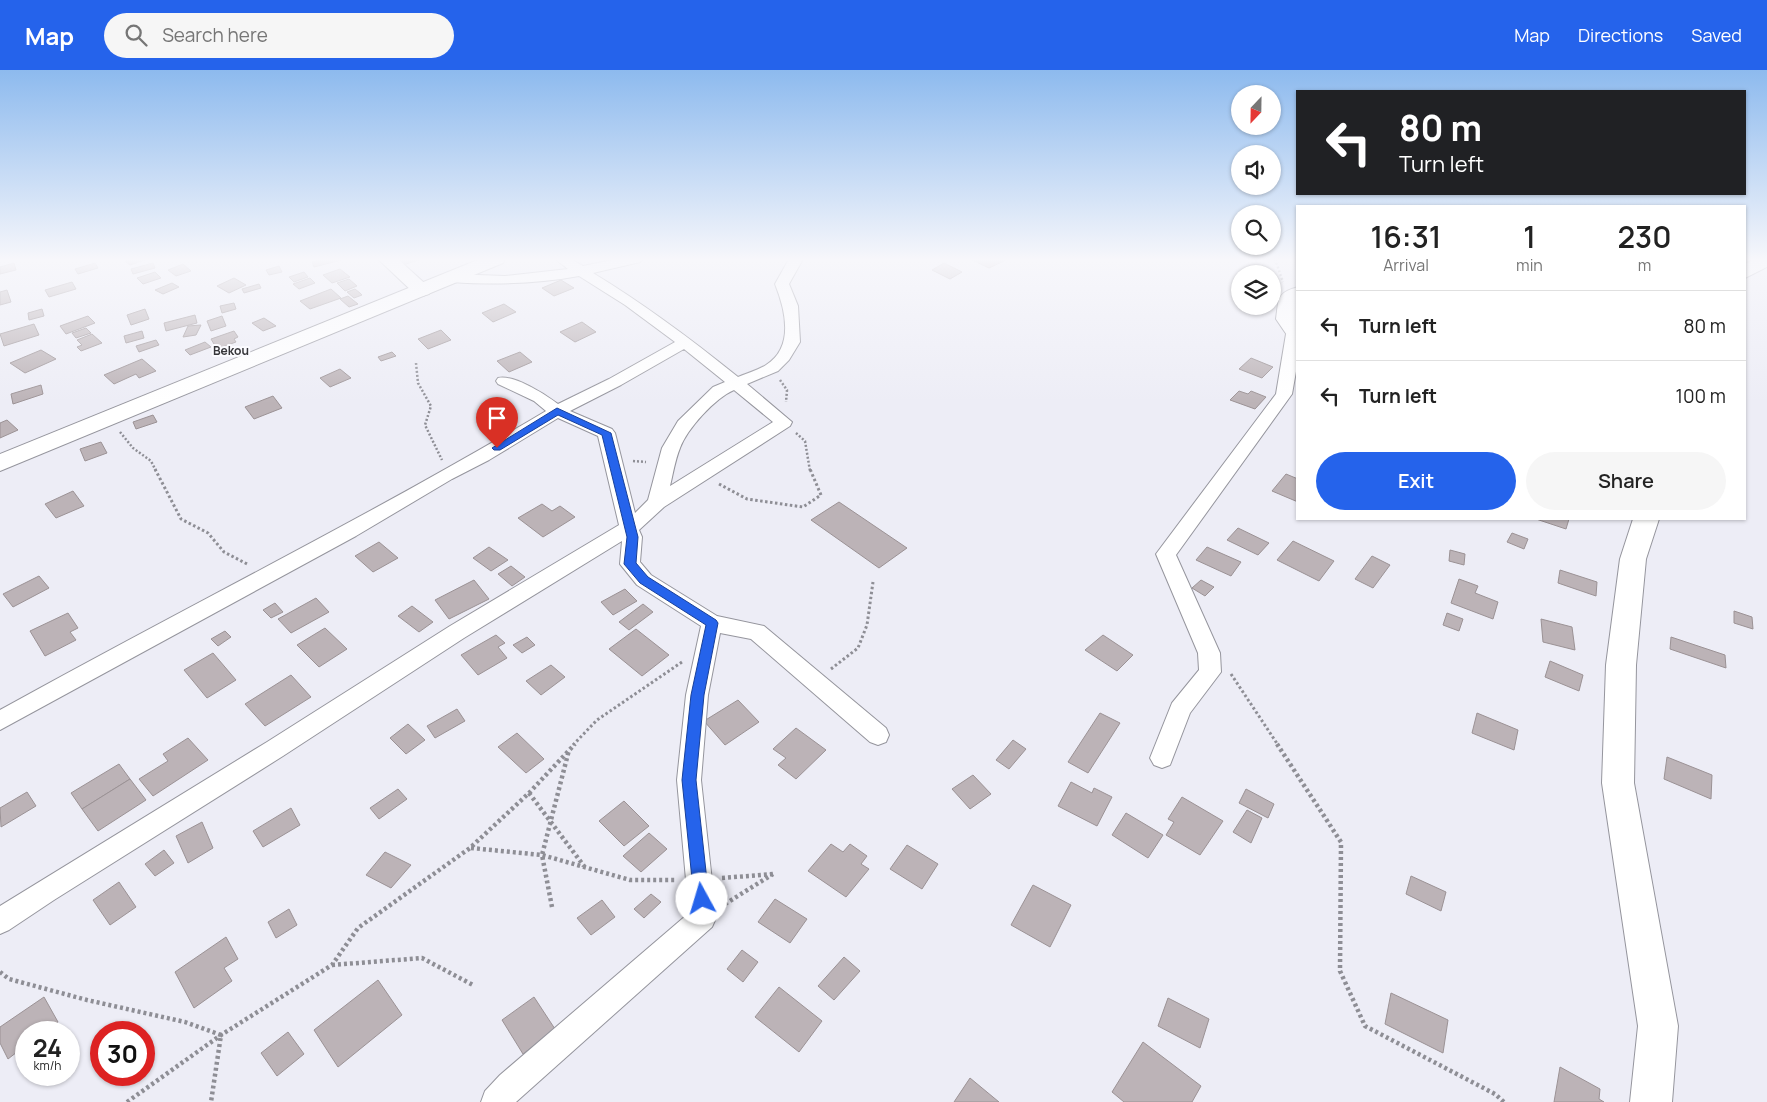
<!DOCTYPE html>
<style>
body{margin:0;font-family:Manrope,sans-serif;background:#f6f6f6;color:#222;height:100vh;display:flex;flex-direction:column;font-size:19px;white-space:nowrap}
*{box-sizing:border-box;margin:0}
p{font-size:16px;color:#767676}
.icon{flex:none;width:28px;height:28px;fill:none;stroke:currentColor;stroke-width:2;stroke-linecap:round;stroke-linejoin:round}
.map{position:relative;flex:1;overflow:hidden}
.drawer{position:absolute;left:1296px;top:135px;width:450px;height:315px;display:flex;flex-direction:column;background:#fff;border-radius:0px;box-shadow:0 1px 4px #0004}
.drawer>*{flex:none}
.banner{position:absolute;left:1296px;top:20px;width:450px;height:105px;border-radius:0px;box-shadow:0 1px 4px #0004;background:#202124;color:#fff;overflow:hidden}
.needle{width:32px;rotate:202deg}
.controls{position:absolute;left:1231px;top:15px;display:grid;gap:10px}
.controls a{display:grid;place-items:center;width:50px;height:50px;border-radius:50%;background:#fff;box-shadow:0 1px 4px #0004;font-size:25px}
.speed{position:absolute;left:15px;top:951px;display:flex;gap:10px;font-size:25px;font-weight:700;text-align:center}
.speed>*{display:grid;place-content:center;width:65px;height:65px;border-radius:50%;background:#fff;box-shadow:0 1px 4px #0004;line-height:1}
.speed small{font-size:12px;font-weight:400}
.speed .limit{border:8px solid #d22;background:#fff;color:#111}
.pin{position:absolute;display:grid;place-items:center;width:42px;height:42px;color:#fff;margin:-51px -21px;border-radius:50% 50% 50% 0;rotate:-45deg;box-shadow:0 0 5px #0007}
.pin .icon{rotate:45deg}
.me{position:absolute;width:55px;margin:-28px;rotate:354deg;stroke-linejoin:round;filter:drop-shadow(0 0 4px #0008)}
.turn{display:flex;align-items:center;gap:18px;height:105px;padding:0 20px;font-size:22px}
.turn .icon{width:65px;height:65px;stroke-width:2.5}
.turn b{display:block;font-size:35px;line-height:42px}
.eta{display:flex;justify-content:space-evenly;align-items:center;height:85px;text-align:center}
.eta b{font-size:30px;font-weight:600;line-height:35px}
.primary-button{display:flex;gap:10px;margin-top:auto;padding:10px 20px}
.primary-button a{flex:1;height:58px;border-radius:30px;background:#2563eb;color:#fff;font-size:20px;font-weight:600;line-height:58px;text-align:center}
.primary-button a+a{background:#f6f6f6;color:#222}
ul{padding:0;list-style:none}
li{display:flex;align-items:center;gap:15px;height:70px;padding:0 20px;border-top:1px solid #e0e0e0}
li div{flex:1}
li b{display:block;font-size:19px}
li em{font-style:normal}
header{display:flex;align-items:center;gap:30px;box-sizing:border-box;height:70px;padding:0 25px;background:#2563eb;color:#fff}
header strong{font-size:24px}
nav{display:flex;gap:28px;margin-inline-start:auto;font-size:18px}
.search{width:350px;height:45px;background:#f6f6f6;display:flex;align-items:center;gap:12px;box-sizing:border-box;padding:0 18px;border-radius:28px;color:#767676;font-size:19px}
.map>svg:first-child{display:block}
.building{fill:#bcb3b7;stroke:#9b9295}
.lines{fill:none;stroke-linecap:round;stroke-linejoin:round}
.street-casing{stroke:#95959d;stroke-width:2}
.secondary-casing{stroke:#95959d;stroke-width:2}
.primary-casing{stroke:#95959d;stroke-width:2}
.path-far2{stroke:#8e8e95;stroke-width:2.5;stroke-dasharray:2 2;stroke-linecap:butt}
.path-far1{stroke:#8e8e95;stroke-width:3;stroke-dasharray:2.5 2.5;stroke-linecap:butt}
.path{stroke:#8e8e95;stroke-width:4.5;stroke-dasharray:3 3;stroke-linecap:butt}
.street{fill:#fff;fill-rule:evenodd}
.secondary{fill:#fff;fill-rule:evenodd}
.primary{fill:#fff;fill-rule:evenodd}
.route{fill:#2563eb;stroke:#184099}
.labels{text-anchor:middle;dominant-baseline:central;stroke-width:4;stroke-linejoin:round;paint-order:stroke}
.far-neighbourhood-label{font-size:12px;font-weight:bold;fill:#36363a;stroke:#fbfbff}
</style>
<header>
<strong>Map</strong>
<div class="search"><svg class="icon" aria-label="search" viewBox="0 0 24 24"><circle cx="10" cy="10" r="6"/><path d="M15 15l6 6"/></svg>Search here</div>
<nav><a>Map</a><a>Directions</a><a>Saved</a></nav>
</header>
<div class="map">
<svg width="1767" height="1032" viewBox="0 0 1767 1032">
<rect width="100%" height="100%" fill="#ededf6"/>
<g class="building">
<polygon points="131,189 147,189 130,195 125,191"/>
<polygon points="326,189 345,189 314,197 312,192"/>
<polygon points="399,189 421,189 406,194"/>
<polygon points="970,189 1008,189 989,198"/>
<polygon points="14,193 16,200 0,204 0,197"/>
<polygon points="95,193 98,198 78,204 75,199"/>
<polygon points="153,193 155,198 133,204 131,199"/>
<polygon points="944,193 962,202 950,209 932,200"/>
<polygon points="183,194 191,201 176,206 168,200"/>
<polygon points="279,196 282,202 269,205 266,200"/>
<polygon points="340,199 350,207 332,213 323,205"/>
<polygon points="155,202 161,208 143,214 137,208"/>
<polygon points="304,202 308,207 294,212 289,207"/>
<polygon points="234,208 246,215 229,223 217,216"/>
<polygon points="310,208 315,213 299,219 293,214"/>
<polygon points="349,209 357,216 345,221 337,213"/>
<polygon points="561,210 574,218 554,226 542,218"/>
<polygon points="72,212 76,219 49,227 45,220"/>
<polygon points="172,213 179,217 163,224 155,220"/>
<polygon points="259,214 261,218 244,223 242,219"/>
<polygon points="331,219 341,228 310,239 300,231"/>
<polygon points="355,219 360,223 362,225 354,228 347,222"/>
<polygon points="7,220 11,232 0,235 0,222"/>
<polygon points="348,226 358,234 349,237 340,229"/>
<polygon points="234,233 236,239 222,243 220,236"/>
<polygon points="504,234 516,242 493,252 482,243"/>
<polygon points="42,239 44,246 29,250 28,243"/>
<polygon points="145,239 149,249 131,255 127,245"/>
<polygon points="195,245 197,253 166,261 164,253"/>
<polygon points="88,246 95,253 66,264 60,256"/>
<polygon points="222,246 226,256 211,261 207,251"/>
<polygon points="264,248 276,256 263,261 252,253"/>
<polygon points="582,252 596,262 575,272 560,262"/>
<polygon points="34,254 39,265 4,276 0,264"/>
<polygon points="201,255 196,265 183,267 188,256"/>
<polygon points="86,258 91,263 76,268 72,263"/>
<polygon points="441,260 451,270 428,279 418,269"/>
<polygon points="142,261 144,268 126,273 124,266"/>
<polygon points="234,261 238,267 234,269 236,272 217,279 211,269"/>
<polygon points="92,264 102,273 81,281 77,277 82,275 77,270"/>
<polygon points="156,270 159,275 139,282 136,276"/>
<polygon points="205,272 211,277 190,285 185,280"/>
<polygon points="41,280 56,289 25,303 10,293"/>
<polygon points="392,282 396,286 381,291 378,287"/>
<polygon points="520,282 532,292 509,302 497,291"/>
<polygon points="1251,288 1273,297 1262,308 1239,299"/>
<polygon points="142,289 156,301 139,308 136,304 114,314 104,305"/>
<polygon points="340,299 351,308 330,317 320,308"/>
<polygon points="41,315 43,324 13,334 11,324"/>
<polygon points="1239,321 1248,324 1251,321 1266,327 1255,339 1230,330"/>
<polygon points="273,326 282,338 254,349 245,337"/>
<polygon points="153,345 157,352 136,359 133,352"/>
<polygon points="7,350 18,360 0,368 0,353"/>
<polygon points="101,372 107,383 85,391 80,379"/>
<polygon points="1286,404 1298,409 1298,432 1272,421"/>
<polygon points="73,421 84,436 56,448 45,434"/>
<polygon points="839,432 907,478 879,498 811,450"/>
<polygon points="542,434 552,441 560,436 575,447 543,467 518,448"/>
<polygon points="1536,449 1569,449 1566,459"/>
<polygon points="1238,458 1269,473 1258,485 1227,470"/>
<polygon points="1512,463 1528,469 1524,479 1507,472"/>
<polygon points="1293,471 1334,491 1319,511 1277,490"/>
<polygon points="379,472 398,488 373,502 355,486"/>
<polygon points="489,477 508,490 491,501 473,488"/>
<polygon points="1207,477 1241,492 1231,506 1196,490"/>
<polygon points="1450,480 1465,484 1464,495 1449,491"/>
<polygon points="1372,486 1390,495 1373,518 1355,509"/>
<polygon points="511,496 525,507 512,516 498,504"/>
<polygon points="1560,500 1597,512 1596,526 1558,513"/>
<polygon points="39,506 49,518 13,537 3,524"/>
<polygon points="1459,509 1478,516 1475,523 1498,532 1493,549 1451,533"/>
<polygon points="474,510 489,529 449,549 435,530"/>
<polygon points="1201,510 1214,517 1205,526 1192,518"/>
<polygon points="625,519 637,531 613,545 601,532"/>
<polygon points="316,528 329,542 291,563 278,549"/>
<polygon points="275,533 283,542 271,548 263,540"/>
<polygon points="643,534 653,542 629,560 619,552"/>
<polygon points="412,536 433,552 419,562 398,546"/>
<polygon points="1734,541 1752,547 1753,559 1734,553"/>
<polygon points="68,543 78,558 70,562 76,570 45,586 30,561"/>
<polygon points="1447,543 1463,549 1459,561 1443,555"/>
<polygon points="1541,549 1572,557 1575,580 1543,572"/>
<polygon points="325,558 347,579 319,597 297,575"/>
<polygon points="636,559 669,585 642,606 609,579"/>
<polygon points="225,561 231,567 218,576 211,569"/>
<polygon points="496,565 505,573 498,577 507,588 478,605 461,585"/>
<polygon points="1103,565 1133,585 1117,601 1085,580"/>
<polygon points="527,567 535,575 522,583 513,575"/>
<polygon points="1671,567 1725,585 1726,598 1670,579"/>
<polygon points="213,583 236,610 207,628 184,600"/>
<polygon points="1550,591 1583,605 1579,621 1545,607"/>
<polygon points="551,595 565,607 541,625 526,611"/>
<polygon points="291,605 311,627 265,656 245,634"/>
<polygon points="738,630 759,652 725,675 704,651"/>
<polygon points="457,639 465,651 435,668 427,656"/>
<polygon points="1100,643 1120,653 1088,703 1068,692"/>
<polygon points="1477,643 1518,660 1514,680 1472,663"/>
<polygon points="408,654 425,670 406,684 390,668"/>
<polygon points="796,658 826,680 796,709 778,695 786,688 773,679"/>
<polygon points="517,663 544,689 526,703 498,677"/>
<polygon points="188,668 208,690 153,726 139,709 168,691 163,684"/>
<polygon points="1013,670 1026,679 1009,699 996,690"/>
<polygon points="1667,687 1712,705 1711,729 1664,709"/>
<polygon points="119,694 130,709 82,739 71,723"/>
<polygon points="973,705 991,724 970,739 952,719"/>
<polygon points="130,709 146,730 98,761 82,739"/>
<polygon points="1071,712 1092,723 1094,718 1112,727 1097,756 1058,736"/>
<polygon points="398,719 407,729 379,749 370,738"/>
<polygon points="1246,719 1274,734 1268,748 1239,733"/>
<polygon points="27,722 36,736 1,757 0,738"/>
<polygon points="1182,727 1223,751 1200,785 1166,765 1174,752 1168,749"/>
<polygon points="624,731 649,756 624,776 599,751"/>
<polygon points="291,738 300,755 263,777 253,761"/>
<polygon points="1247,740 1262,748 1251,773 1233,762"/>
<polygon points="1126,743 1163,765 1148,788 1112,765"/>
<polygon points="202,752 213,778 188,793 176,766"/>
<polygon points="649,763 667,779 641,802 623,786"/>
<polygon points="831,774 843,782 850,774 867,786 861,794 869,799 846,827 808,801"/>
<polygon points="907,775 938,794 922,819 890,799"/>
<polygon points="164,780 174,793 155,806 145,794"/>
<polygon points="385,782 411,795 391,818 366,805"/>
<polygon points="1411,806 1446,822 1441,841 1406,824"/>
<polygon points="119,812 136,837 110,855 93,830"/>
<polygon points="1033,815 1071,835 1050,877 1011,855"/>
<polygon points="651,824 661,832 644,848 634,839"/>
<polygon points="775,829 807,849 790,873 758,852"/>
<polygon points="602,830 615,847 591,865 577,848"/>
<polygon points="289,839 297,855 276,868 268,852"/>
<polygon points="226,867 238,889 224,898 232,911 194,938 175,902"/>
<polygon points="742,880 758,892 743,912 727,899"/>
<polygon points="844,887 860,901 834,930 818,916"/>
<polygon points="378,910 402,945 338,997 314,960"/>
<polygon points="779,917 822,951 799,982 755,947"/>
<polygon points="1391,923 1448,950 1443,983 1385,954"/>
<polygon points="44,927 58,952 44,962 26,962 26,975 8,989 0,973 0,957"/>
<polygon points="534,927 555,959 523,984 502,950"/>
<polygon points="1168,928 1209,949 1200,978 1158,956"/>
<polygon points="288,962 304,984 277,1006 261,983"/>
<polygon points="1143,972 1201,1016 1192,1032 1124,1032 1112,1022"/>
<polygon points="1560,997 1600,1019 1599,1029 1604,1032 1554,1032"/>
<polygon points="970,1008 999,1032 954,1032"/>
</g>
<g class="lines">
<g class="street-casing">
<g id="street">
<path d="M555,189h16l12,7 35,-7h24l-2,3 -47,11c51,31 98,66 145,104 9,-4 20,-7 28,-12 29,-18 19,-56 9,-81l14,-25h14l-14,25 9,22 2,36 -11,18 -11,11 -31,13 45,38 -2,4 -126,81 -25,23 3,7 -2,25 11,13 66,41 47,10 122,102 3,7 -3,7 -8,3 -8,-3 -119,-103 -31,-6 -12,62 -7,85 15,138 -4,9 -196,175h-35l4,-11 15,-16 189,-162 -12,-133 9,-85 15,-69 -64,-41 -17,-21 2,-23 -158,97 -181,118 -229,144 -45,30 -9,4v-28l267,-164 183,-116 169,-101 -21,-89 -40,-18 -69,42 -37,19 -96,57 -356,194v-20c182,-101 368,-193 546,-299l-12,-10 -36,-17 -2,-3 2,-3c16,-4 48,17 60,26l51,-25 66,-37 -50,-37 -46,-29c-43,8 -85,9 -128,6l-7,-4 7,-4 54,2 63,-7zM684,279l41,33 -12,5 -35,34 -16,27 -14,52 -13,13 -20,-80 -3,-4 -42,-18 51,-26zM734,320l39,32 -103,64c3,-12 5,-26 10,-38 7,-19 35,-50 54,-58z"/>
<polygon points="1294,259 1298,260 1298,290 1292,324 1176,485 1220,583 1221,602 1190,643 1170,695 1162,698 1154,695 1150,688 1172,633 1199,600 1198,583 1156,484 1276,324 1286,264 1289,261"/>
</g>
</g>
<g class="secondary-casing">
<g id="secondary">
<polygon points="378,189 398,189 432,220 429,224 422,226 415,224"/>
<polygon points="1754,189 1767,189 1767,197 1745,208 1745,194"/>
<path d="M1298,217v56l-7,-2 -15,-22c3,-20 0,-26 22,-32z"/>
<polygon points="1633,449 1659,449 1646,489 1636,595 1634,713 1678,956 1672,1032 1630,1032 1638,956 1602,713 1606,595 1620,489"/>
</g>
</g>
<g class="primary-casing">
<polygon id="primary" points="480,189 505,189 503,193 0,401 0,384"/>
</g>
<g class="path-far2">
<polyline points="1275,189 1283,212"/>
<polyline points="416,293 418,313 431,336 425,355 442,390"/>
<polyline points="780,310 787,320 786,332"/>
<polyline points="120,362 133,378 151,391 156,401"/>
<polyline points="796,363 805,371 810,401"/>
<polyline points="633,391 646,392"/>
</g>
<g class="path-far1">
<polyline points="155,399 181,449 208,463 224,482 249,495"/>
<polyline points="719,414 747,429 803,437 821,425 810,399"/>
<polyline points="831,599 858,578 867,555 873,512"/>
<polyline points="1231,604 1278,675"/>
<polyline points="573,675 597,650 682,592"/>
</g>
<g class="path">
<polyline points="1277,674 1341,772 1340,901 1365,956 1495,1024 1504,1032"/>
<polyline points="529,723 584,796"/>
<polyline points="471,778 542,785 630,810 676,810"/>
<polyline points="722,808 774,804"/>
<polyline points="725,834 773,804"/>
<polyline points="552,837 542,785 569,680"/>
<polyline points="332,895 422,888 473,915"/>
<polyline points="0,902 9,909 87,930 185,952 221,965 211,1032"/>
<polyline points="127,1032 221,965 332,895 358,858 470,778 529,723 575,674"/>
</g>
<use href="#street" class="street"/>
<use href="#secondary" class="secondary"/>
<use href="#primary" class="primary"/>
</g>
<linearGradient id="sky" x2="0" y2="1"><stop stop-color="#8dbaee"/><stop offset="0.57" stop-color="#f7f7fb"/><stop offset="1" stop-color="#f7f7fb" stop-opacity="0"/></linearGradient>
<rect width="1767" height="333" fill="url(#sky)"/>
<polygon class="route" points="557,338 611,363 638,467 636,493 648,507 716,550 718,553 704,625 696,710 709,829 707,834 702,836 696,834 694,829 682,710 691,625 706,555 640,513 624,494 627,467 602,365 558,345 500,380 494,380 492,378"/>
<g class="labels">
<g class="far-neighbourhood-label">
<text x="231" y="280">Bekou</text>
</g>
</g>
</svg>
<div class="controls">
<a><svg class="needle" viewBox="-14 -14 28 28"><path d="M0-13l5 13h-10z" fill="#e53935"/><path d="M0 13l5-13h-10z" fill="#767676"/></svg></a>
<a><svg class="icon" aria-label="sound" viewBox="0 0 24 24"><path d="M4 9h4l5-4v14l-5-4H4zM17 9q2 3 0 6"/></svg></a>
<a><svg class="icon" aria-label="search" viewBox="0 0 24 24"><circle cx="10" cy="10" r="6"/><path d="M15 15l6 6"/></svg></a>
<a><svg class="icon" aria-label="layers" viewBox="0 0 24 24"><path d="M12 4l9 5-9 5-9-5zM3 14l9 5 9-5"/></svg></a>
</div>
<div class="speed"><div>24<small>km/h</small></div><div class="limit">30</div></div>
<div class="pin" style="left:497px;top:378px;background:#d93025"><svg class="icon" aria-label="arrive" viewBox="0 0 24 24"><path d="M6 21V4h12l-3 4 3 4H6"/></svg></div>
<svg class="me" style="left:702px;top:829px" viewBox="-20 -20 40 40"><circle r="19" fill="#fff"/><path d="M0-13L10 11 0 6-10 11z" fill="#2563eb"/></svg>
<div class="banner">
<div class="turn"><svg class="icon" aria-label="left" viewBox="0 0 24 24"><path d="M17 20v-9H6M10 6l-5 5 5 5"/></svg><div><b>80 m</b>Turn left</div></div>
</div>
<section class="drawer">
<div class="eta">
<div><b>16:31</b><p>Arrival</p></div>
<div><b>1</b><p>min</p></div>
<div><b>230</b><p>m</p></div>
</div>
<ul>
<li><svg class="icon" aria-label="left" viewBox="0 0 24 24"><path d="M17 20v-9H6M10 6l-5 5 5 5"/></svg><div><b>Turn left</b></div><em>80 m</em></li>
<li><svg class="icon" aria-label="left" viewBox="0 0 24 24"><path d="M17 20v-9H6M10 6l-5 5 5 5"/></svg><div><b>Turn left</b></div><em>100 m</em></li>
</ul>
<div class="primary-button"><a>Exit</a><a>Share</a></div>
</section>
</div>
